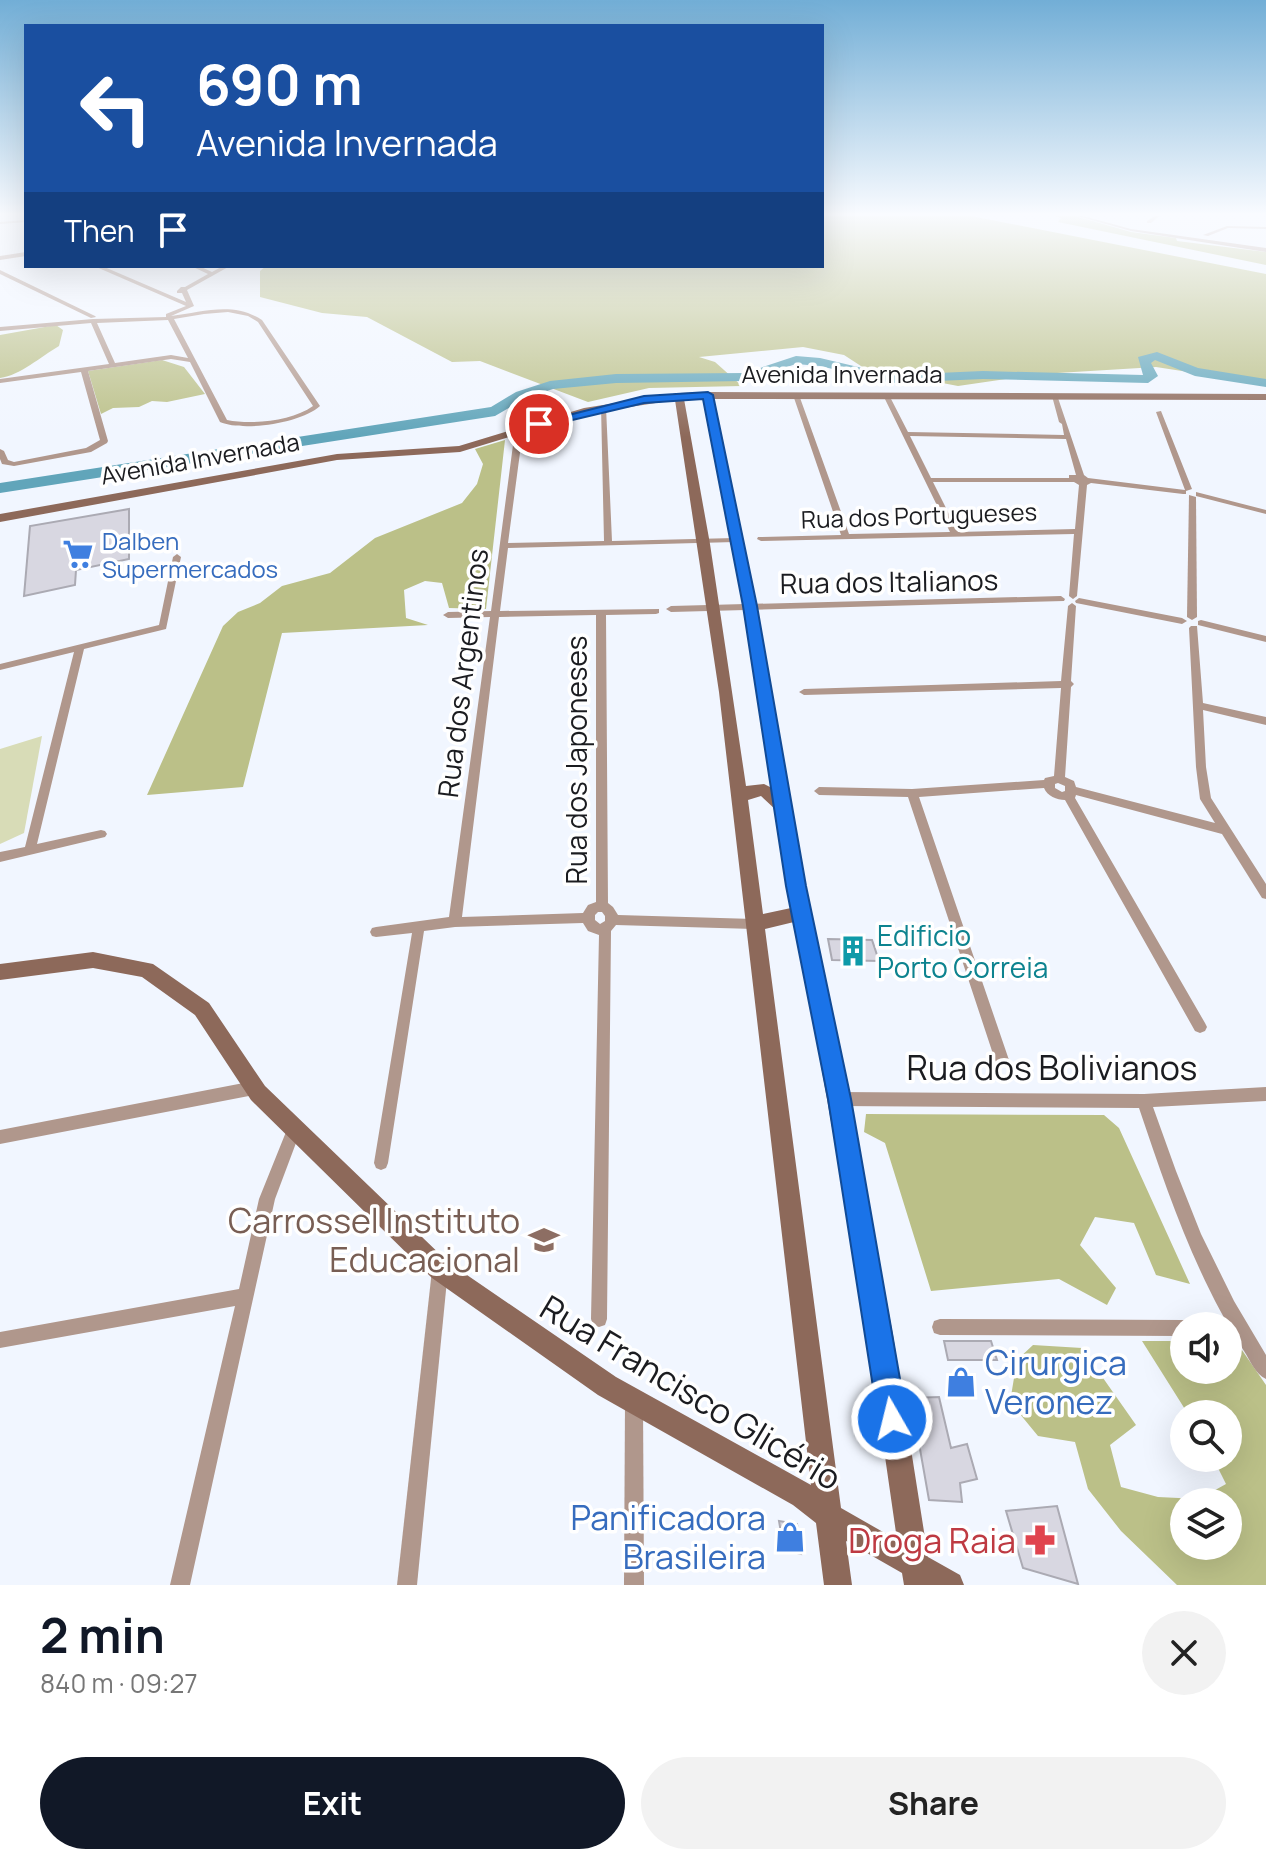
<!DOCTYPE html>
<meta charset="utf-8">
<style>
body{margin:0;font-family:Manrope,sans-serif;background:#f2f2f2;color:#222;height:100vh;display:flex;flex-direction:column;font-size:30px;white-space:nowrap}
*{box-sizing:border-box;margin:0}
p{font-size:26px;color:#767676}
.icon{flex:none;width:44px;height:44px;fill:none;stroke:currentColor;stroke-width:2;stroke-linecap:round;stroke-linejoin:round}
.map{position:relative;height:1585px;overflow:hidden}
.sheet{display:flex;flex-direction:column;background:#fff;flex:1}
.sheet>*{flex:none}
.hud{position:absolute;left:24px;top:24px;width:800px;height:244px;border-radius:0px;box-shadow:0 8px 32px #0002;background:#1a4fa0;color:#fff;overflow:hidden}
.fabs{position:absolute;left:1170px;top:1312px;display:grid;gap:16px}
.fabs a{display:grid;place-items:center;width:72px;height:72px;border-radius:50%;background:#fff;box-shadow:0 8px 32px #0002;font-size:40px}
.pin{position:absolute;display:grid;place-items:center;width:68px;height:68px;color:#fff;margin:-34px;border:4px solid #fff;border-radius:50%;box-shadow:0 2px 8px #0007}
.me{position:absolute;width:88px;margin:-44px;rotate:352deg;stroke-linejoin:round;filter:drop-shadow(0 0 6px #0008)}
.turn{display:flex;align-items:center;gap:28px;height:168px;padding:0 40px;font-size:36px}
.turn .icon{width:104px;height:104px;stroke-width:2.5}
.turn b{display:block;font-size:56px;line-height:68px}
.then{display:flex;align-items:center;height:76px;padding:0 40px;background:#0003;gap:16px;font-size:30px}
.round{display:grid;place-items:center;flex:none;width:84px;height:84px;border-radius:42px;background:#f2f2f2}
.head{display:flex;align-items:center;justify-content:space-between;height:136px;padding:0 40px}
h1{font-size:48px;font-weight:700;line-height:60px;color:#111827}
.action{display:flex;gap:16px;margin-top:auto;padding:16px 40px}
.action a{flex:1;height:92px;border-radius:48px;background:#111827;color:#fff;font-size:32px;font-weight:700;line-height:92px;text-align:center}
.action a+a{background:#f2f2f2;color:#222}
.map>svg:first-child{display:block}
.green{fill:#d8dcb7}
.forest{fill:#bbc088;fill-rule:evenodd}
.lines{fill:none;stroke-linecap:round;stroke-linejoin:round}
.river{fill:#61a5ba;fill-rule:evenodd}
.building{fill:#d8d7e1;stroke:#abaab3;stroke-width:2}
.street{fill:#b0978c;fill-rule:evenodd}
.secondary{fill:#8d695a;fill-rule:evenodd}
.route{fill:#1a73e8;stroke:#114b97;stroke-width:2}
.labels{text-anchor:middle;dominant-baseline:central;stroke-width:7;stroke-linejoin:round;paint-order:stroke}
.far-street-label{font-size:24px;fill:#1b1c20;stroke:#fff}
.far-shop-label{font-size:24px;fill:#366cbe;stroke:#fff;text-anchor:start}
.street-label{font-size:28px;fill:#1b1c20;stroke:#fff}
.culture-label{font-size:28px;fill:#0d838f;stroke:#fff;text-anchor:start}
.near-street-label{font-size:34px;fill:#1b1c20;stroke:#fff}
.near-education-label{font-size:34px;fill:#785e54;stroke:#fff;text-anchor:end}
.near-shop-label{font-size:34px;fill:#366cbe;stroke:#fff;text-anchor:start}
.near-health-label{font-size:34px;fill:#be3a42;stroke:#fff;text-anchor:end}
</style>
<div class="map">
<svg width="1266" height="1585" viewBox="0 0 1266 1585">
<rect width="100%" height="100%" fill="#f1f6ff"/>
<polygon class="green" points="42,736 24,833 0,844 0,749"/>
<g class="forest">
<polygon points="822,216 971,216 1266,274 1266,384 1156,367 1041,374 958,386 864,368 844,355 803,347 699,357 715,362 742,386 649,388 588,402 480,361 452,362 367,317 322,313 260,297 260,271 266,266 822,266"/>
<polygon points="1055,216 1075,216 1131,232 1176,238 1177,241 1266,252 1266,265 1058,222 1061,218"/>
<path d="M56,325l7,5 -4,16c-19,11 -38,29 -59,32v-43z"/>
<polygon points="162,360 184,367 205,394 167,402 152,401 139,407 113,408 101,414 88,371"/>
<polygon points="505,440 486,609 449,608 442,583 425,581 404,590 406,618 428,625 282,633 243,787 147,795 223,626 238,612 260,603 282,586 330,573 375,538 462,503 477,484 483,464 475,449"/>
<polygon points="866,1114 1104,1115 1119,1128 1190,1284 1156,1275 1134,1223 1095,1217 1080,1245 1116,1288 1107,1305 1059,1279 931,1291 885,1143 864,1132"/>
<path d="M1228,1340h7l31,45v200h-89l-56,-54 -33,-42 -13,-47 -37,-6 -28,-34 7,-42 16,-15 49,3 54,77 -26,20 11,42 37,10 41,2 27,-15 -13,-26h15v-44h-40l-46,-73h42v29h44zM1184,1502h44v44h-44z"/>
</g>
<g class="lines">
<polygon class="river" points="1157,352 1198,368 1266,379 1266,387 1195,376 1155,360 1151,363 1158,376 1148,383 983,379 892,383 820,366 796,364 745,381 616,383 553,389 526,398 495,416 0,493 0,483 491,407 516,392 550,381 616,374 745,373 796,356 820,358 892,375 983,371 1143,375 1138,357"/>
</g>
<g class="building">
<polygon points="129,509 129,559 76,570 75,585 24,596 30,526"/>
<polygon points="828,939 872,940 879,961 832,960"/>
<polygon points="944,1341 991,1341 997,1360 948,1360"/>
<polygon points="939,1397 951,1448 967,1444 977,1479 960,1483 962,1502 929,1500 911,1398"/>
<polygon points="1057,1506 1078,1584 1023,1568 1006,1511"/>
<polygon points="779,1521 797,1524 801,1554 784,1550"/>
</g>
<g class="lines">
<g class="street">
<polygon points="1077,216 1083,216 1131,229 1266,248 1266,252 1131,231"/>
<polygon points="1155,216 1159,216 1151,223 1147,223 1147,221"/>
<polygon points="26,220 26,222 0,224 0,222"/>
<polygon points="1227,226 1266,227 1266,229 1228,228 1208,236 1203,235"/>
<polygon points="26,252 26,256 0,260 0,256"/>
<path d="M94,266h8l84,36 -4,-9h-5v-2l4,-4h4l23,-13 -17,-8h8l13,6 11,-6h7l-43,24 7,16 -23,10c32,-4 62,-15 91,4l58,86c-18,17 -77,26 -100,16l-30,-60 -19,-3 -83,12 20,70 -1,2 -16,9 -77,14 -12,-2 -2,-5v-10l4,2 4,9 6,2 72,-14 14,-8 -19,-68 -81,11v-4l109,-15 -18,-41 -91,8v-4l93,-8 73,-2v-3l20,-8zM228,312l20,4 10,6 55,84c-21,15 -60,19 -86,14l-53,-101 30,-5zM168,320l20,38 -17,-3 -56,8 -18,-40z"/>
<polygon points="0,270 95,316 96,317 91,318 0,274"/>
<path d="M796,393l3,2 50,139 101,-2 -67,-137 3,-2 3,2 19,37 156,3 -2,-11 -3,-2 -7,-26 5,-1 27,80 4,3 97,12 -29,-78 5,-1 31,78 -6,2v3h-3l-92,-11 -4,2 -10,111 -4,3 -4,-3 5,-62 -313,7 -4,-2 1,-2 83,-2 -48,-140zM910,436l156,3 10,36h-7v3h-138zM933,482h141l5,3 -4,44 -117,3z"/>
<path d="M601,406l5,1 6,134 123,-3 4,2 -4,2 -227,6 -8,63 159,-2v4l-3,1 -50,1 2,288 5,4 5,8 136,4 4,1 2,4 -2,4 -4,1 -138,-4 -5,6 -4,388 -2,6 -6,2 -6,-2 -2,-6 8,-384 -11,-4 -5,-8 -128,4 -31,4 -36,232 -2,5 -5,2 -5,-2 -2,-5 38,-230 -36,4 -4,-1 -2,-4 2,-4 4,-1 73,-10 41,-300 -42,1 -5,-3 5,-3 43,-1 24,-181 4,-2 4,2 -15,113 96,-2zM596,615v287l-8,3 -5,8 -121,4 37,-300zM598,912h4l3,4v5l-5,3 -5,-4v-5z"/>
<polygon points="1196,492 1266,510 1266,514 1196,496"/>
<polygon points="1189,495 1196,497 1197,617 1192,620 1187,617"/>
<polygon points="177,554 181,557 166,629 84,649 37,844 101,830 105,831 107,834 105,837 0,862 0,852 25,847 74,652 0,670 0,664 159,625 173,557"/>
<polygon points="1061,596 1065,599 1064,601 671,612 666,609 671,606"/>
<polygon points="1079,598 1182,618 1187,621 1182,624 1076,603 1075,601"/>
<path d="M1072,603l4,3 -5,75 3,3 -3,3 -6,90 9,4 2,6 139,36 -15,-24 -4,-32 -7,-139 2,-2h6l6,77 63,14v8l-63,-15 3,57 5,31 55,86v15l-4,-1 -40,-64 -146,-39 -1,3 130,225 2,4 -2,4 -5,2 -5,-2 -130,-231c-8,0 -18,-4 -21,-12l-125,9 90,263 -2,5 -5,2 -5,-2 -2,-5 -87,-263 -89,-2 -5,-4 5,-4 93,2 132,-9 1,-2 9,-2 7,-88 -257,7 -5,-3 5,-3 257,-8 7,-75zM1058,783l7,3v5l-3,1 -7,-4v-4z"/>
<polygon points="1201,620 1266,636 1266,642 1198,625 1198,621"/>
<polygon points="254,1081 259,1083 261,1088 259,1093 254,1095 0,1144 0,1130"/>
<path d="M1266,1087v14l-113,6 23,64 25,63 33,67 32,54v24c-11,-5 -16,-19 -22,-28 -48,-74 -77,-160 -105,-243l-300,-2 -5,-2 -2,-5 2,-5 5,-2 305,2z"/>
<polygon points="295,1120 300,1122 302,1127 275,1199 190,1585 170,1585 235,1306 0,1348 0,1332 239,1289 259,1199 290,1122"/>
<polygon points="440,1262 446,1264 448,1270 417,1585 397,1585 432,1270 434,1264"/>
<polygon points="940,1319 1184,1320 1190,1322 1192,1326 1184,1326 1184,1336 940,1335 934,1333 932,1327 934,1321"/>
<polygon points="634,1393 640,1396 643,1402 644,1585 624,1585 625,1402 628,1396"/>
</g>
<path class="secondary" d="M708,392l558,2v6l-552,-1 43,207 53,307 39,186 44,236 35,222 32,18 4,10h-60l-2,-12 -56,-32 6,44h-28l-8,-62 -23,-18 -195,-110 -166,-117 -181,-178 -56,-85 -53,-38 -49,-9 -93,12v-16l93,-12 60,12 56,39 56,83 183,176 168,115 195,108 -92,-793 -44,-292 -90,14 -125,38 -123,8 -337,62v-8l337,-60 122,-8 125,-38 95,-15zM684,399h20l39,207 29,182 -8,-4 -18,2 -36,-242zM761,796l15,14 15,98 -28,6 -15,-114zM794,922c40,205 74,411 103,618l-56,-32 -76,-579z"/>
</g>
<linearGradient id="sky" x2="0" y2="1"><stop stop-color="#72aed6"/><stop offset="0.49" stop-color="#f9fbff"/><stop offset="1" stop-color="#f9fbff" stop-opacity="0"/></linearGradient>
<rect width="1266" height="437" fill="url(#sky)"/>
<polygon class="route" points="708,392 713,395 757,606 806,886 851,1099 907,1419 903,1430 892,1434 882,1430 878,1419 828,1099 786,886 743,606 703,399 644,403 539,428 533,424 644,396"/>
<defs>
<g id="supermarket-bare" transform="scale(2.4)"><path d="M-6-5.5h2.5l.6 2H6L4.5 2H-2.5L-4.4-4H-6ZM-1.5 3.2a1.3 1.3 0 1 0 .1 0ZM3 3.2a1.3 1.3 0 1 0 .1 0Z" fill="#3f7fe0" stroke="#fff" stroke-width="2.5" paint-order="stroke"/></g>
<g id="building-bare" transform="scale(2.4)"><path d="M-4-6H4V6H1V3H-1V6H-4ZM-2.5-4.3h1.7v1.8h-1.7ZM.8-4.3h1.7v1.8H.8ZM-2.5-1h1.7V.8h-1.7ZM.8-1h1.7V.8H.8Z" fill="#0f9aa8" stroke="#fff" stroke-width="2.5" paint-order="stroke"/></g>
<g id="school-bare" transform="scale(2.4)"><path d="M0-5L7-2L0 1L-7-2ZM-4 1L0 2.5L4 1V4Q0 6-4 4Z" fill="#8d6e63" stroke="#fff" stroke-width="2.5" paint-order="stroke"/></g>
<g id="shop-bare" transform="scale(2.4)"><path d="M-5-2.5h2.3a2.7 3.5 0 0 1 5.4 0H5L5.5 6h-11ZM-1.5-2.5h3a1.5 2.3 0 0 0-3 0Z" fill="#3f7fe0" stroke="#fff" stroke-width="2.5" paint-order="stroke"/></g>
<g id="pharmacy-bare" transform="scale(2.4)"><path d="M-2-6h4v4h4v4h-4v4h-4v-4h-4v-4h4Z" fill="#e0444e" stroke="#fff" stroke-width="2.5" paint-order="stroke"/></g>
</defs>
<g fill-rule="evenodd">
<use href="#supermarket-bare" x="78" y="554"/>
<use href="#building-bare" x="853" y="951"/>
<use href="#school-bare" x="544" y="1240"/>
<use href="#shop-bare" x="961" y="1382"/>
<use href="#shop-bare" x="790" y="1537"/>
<use href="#pharmacy-bare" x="1040" y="1540"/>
</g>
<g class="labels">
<g class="far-street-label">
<text x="842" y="373">Avenida Invernada</text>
<text transform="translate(200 458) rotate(-10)">Avenida Invernada</text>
<text transform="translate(919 515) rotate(-2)">Rua dos Portugueses</text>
</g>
<g class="far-shop-label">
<text x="102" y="540">Dalben<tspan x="102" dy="28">Supermercados</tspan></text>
</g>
<g class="street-label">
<text transform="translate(889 581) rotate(-1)">Rua dos Italianos</text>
<text transform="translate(462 673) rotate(-83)">Rua dos Argentinos</text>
<text transform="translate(576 760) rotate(-90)">Rua dos Japoneses</text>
</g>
<g class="culture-label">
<text x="877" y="935">Edificio<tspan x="877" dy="32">Porto Correia</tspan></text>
</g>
<g class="near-street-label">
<text x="1052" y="1067">Rua dos Bolivianos</text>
<text transform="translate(691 1392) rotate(31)">Rua Francisco Glicério</text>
</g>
<g class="near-education-label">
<text x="520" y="1220">Carrossel Instituto<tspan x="520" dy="39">Educacional</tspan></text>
</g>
<g class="near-shop-label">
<text x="985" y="1362">Cirurgica<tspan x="985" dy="39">Veronez</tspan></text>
<text x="766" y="1517" text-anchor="end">Panificadora<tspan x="766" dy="39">Brasileira</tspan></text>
</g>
<g class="near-health-label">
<text x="1016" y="1540">Droga Raia</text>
</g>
</g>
</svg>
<div class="fabs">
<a><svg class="icon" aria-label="sound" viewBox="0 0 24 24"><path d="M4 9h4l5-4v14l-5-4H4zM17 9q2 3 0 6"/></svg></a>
<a><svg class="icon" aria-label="search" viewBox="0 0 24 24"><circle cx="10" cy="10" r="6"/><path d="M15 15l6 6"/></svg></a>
<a><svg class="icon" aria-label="layers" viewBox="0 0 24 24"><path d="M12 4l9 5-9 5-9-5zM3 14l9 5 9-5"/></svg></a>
</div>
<div class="pin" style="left:539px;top:424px;background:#d93025"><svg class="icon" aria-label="arrive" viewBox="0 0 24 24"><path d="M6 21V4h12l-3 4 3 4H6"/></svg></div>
<svg class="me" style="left:892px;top:1419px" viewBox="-20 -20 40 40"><circle r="17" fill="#1a73e8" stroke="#fff" stroke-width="3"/><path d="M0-11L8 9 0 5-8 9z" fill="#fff"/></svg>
<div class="hud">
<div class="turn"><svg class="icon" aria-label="left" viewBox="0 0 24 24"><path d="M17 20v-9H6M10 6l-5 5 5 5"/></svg><div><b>690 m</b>Avenida Invernada</div></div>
<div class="then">Then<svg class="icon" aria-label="arrive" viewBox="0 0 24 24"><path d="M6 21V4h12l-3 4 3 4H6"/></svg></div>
</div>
</div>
<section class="sheet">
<div class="head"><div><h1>2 min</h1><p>840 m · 09:27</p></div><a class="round"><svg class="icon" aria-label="close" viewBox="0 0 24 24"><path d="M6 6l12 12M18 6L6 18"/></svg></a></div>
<div class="action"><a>Exit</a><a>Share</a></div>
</section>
